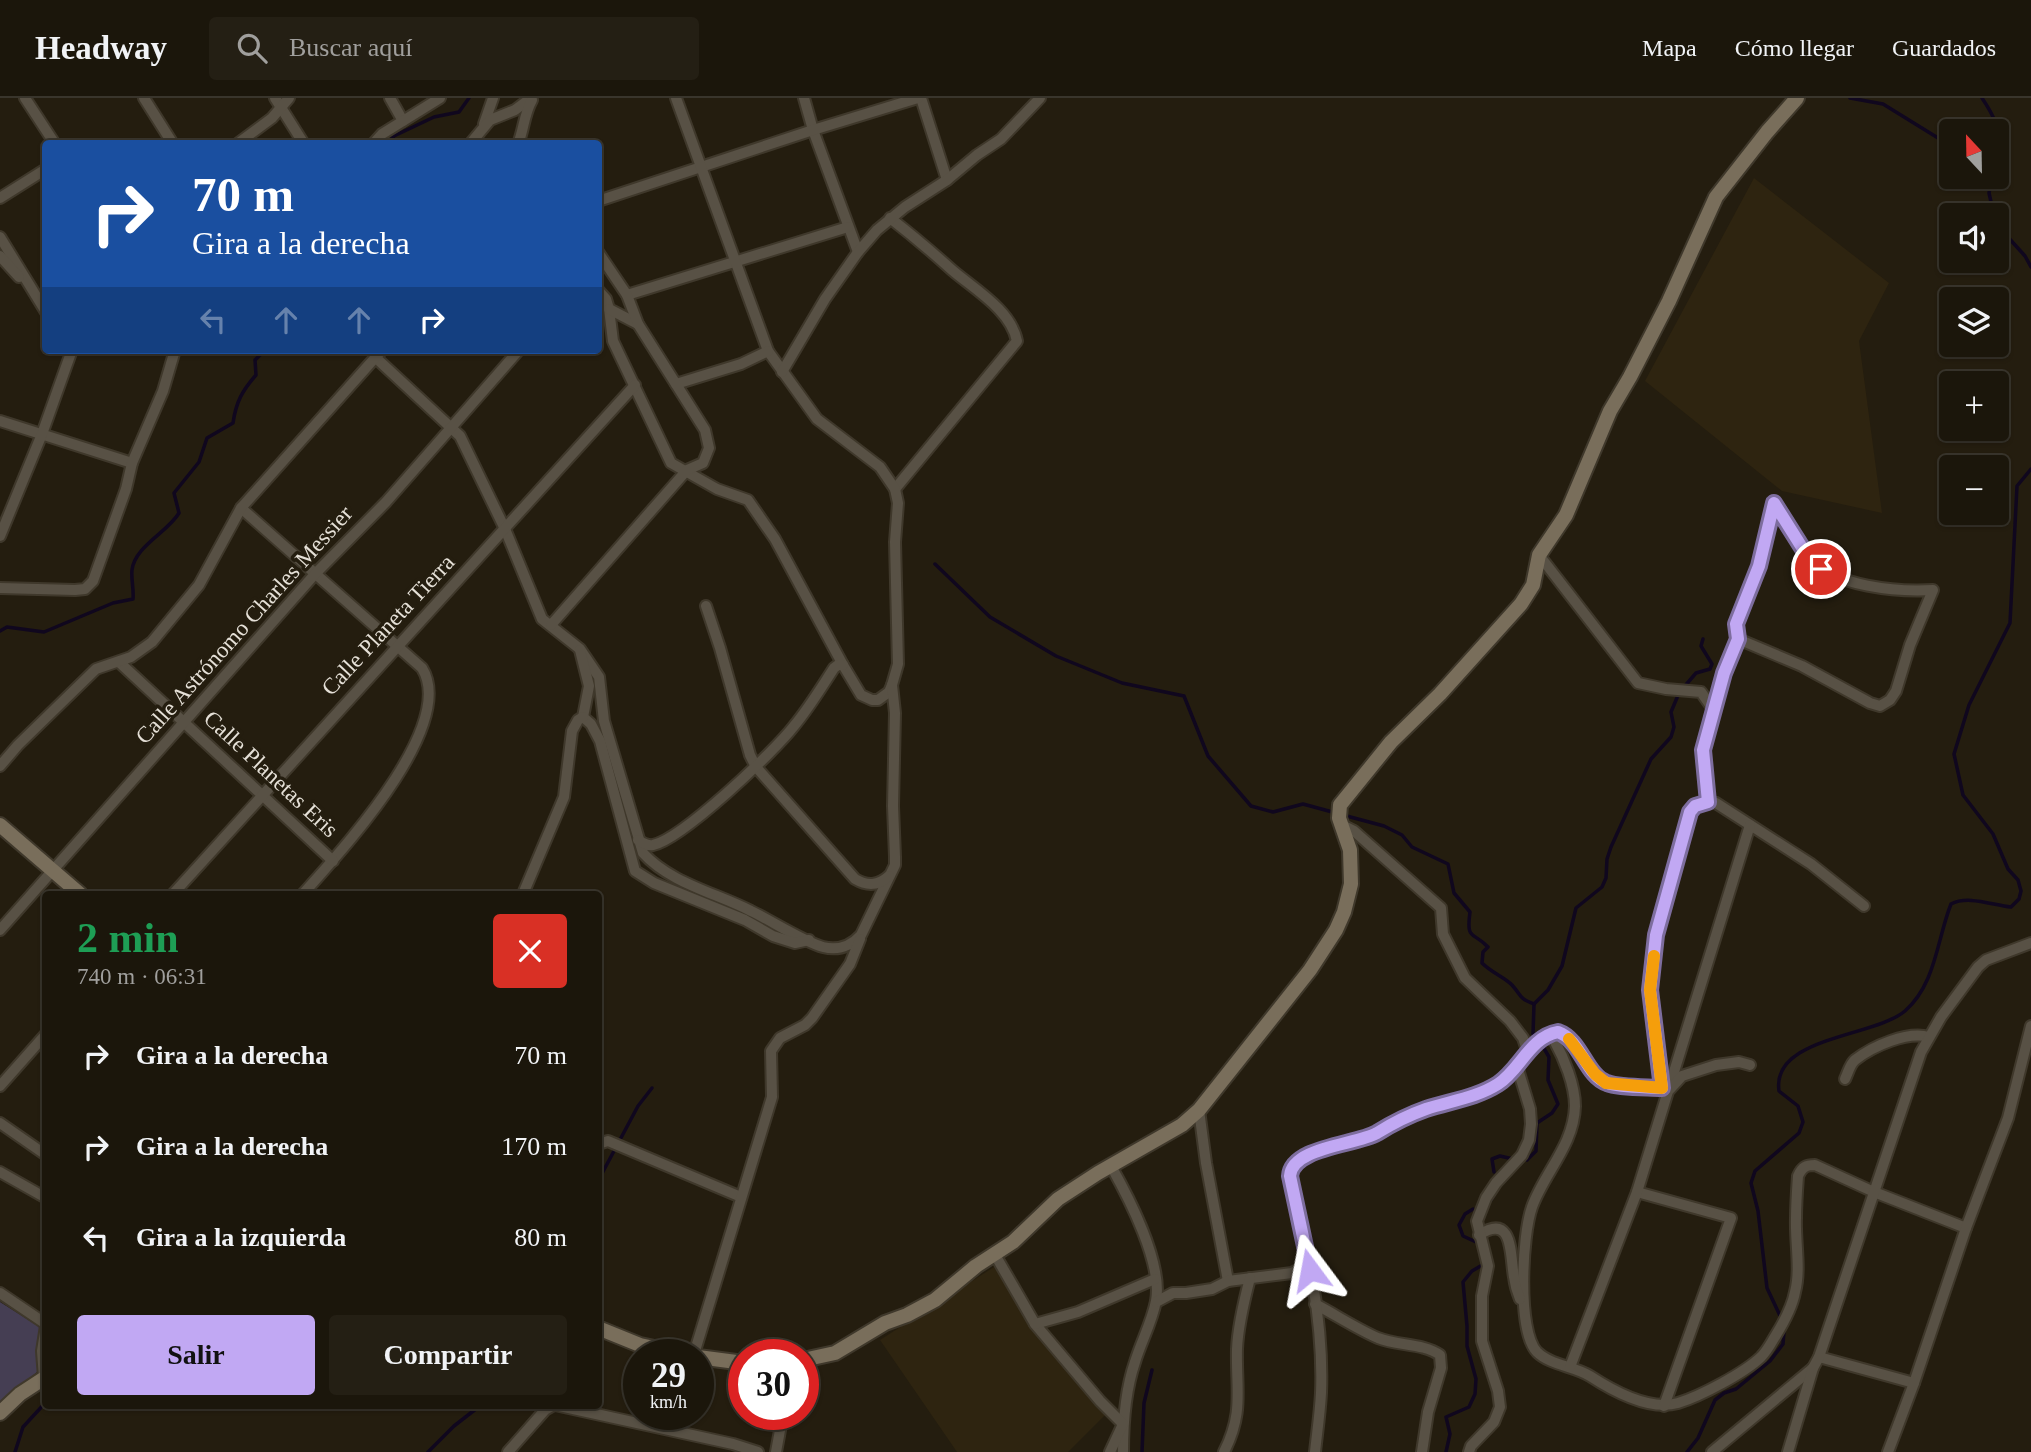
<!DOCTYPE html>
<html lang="es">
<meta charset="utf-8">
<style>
body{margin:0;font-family:"Times New Roman",serif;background:#241f14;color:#f1f3f6;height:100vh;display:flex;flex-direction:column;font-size:26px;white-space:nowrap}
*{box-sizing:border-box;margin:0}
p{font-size:23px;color:#a09f9d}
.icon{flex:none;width:38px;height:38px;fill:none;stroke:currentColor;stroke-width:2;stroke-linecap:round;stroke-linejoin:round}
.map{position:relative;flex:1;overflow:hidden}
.sheet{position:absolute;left:42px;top:793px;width:560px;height:518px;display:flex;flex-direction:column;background:#1b160b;border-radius:7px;box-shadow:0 2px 5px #0004,0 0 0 2px #39352c}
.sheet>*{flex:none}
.banner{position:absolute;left:42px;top:42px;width:560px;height:214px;border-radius:7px;box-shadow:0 2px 5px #0004,0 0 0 2px #39352c;background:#1a4fa0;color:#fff;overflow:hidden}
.needle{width:46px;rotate:338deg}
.tools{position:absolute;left:1939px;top:21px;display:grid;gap:14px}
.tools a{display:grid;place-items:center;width:70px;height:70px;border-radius:7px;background:#1b160b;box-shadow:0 2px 5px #0004,0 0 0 2px #39352c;font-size:35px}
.speed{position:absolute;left:623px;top:1241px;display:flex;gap:14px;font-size:35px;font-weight:700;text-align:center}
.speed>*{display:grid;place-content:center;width:91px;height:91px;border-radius:50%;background:#1b160b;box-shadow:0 2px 5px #0004,0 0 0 2px #39352c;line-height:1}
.speed small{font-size:18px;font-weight:400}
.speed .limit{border:10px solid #d22;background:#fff;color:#111}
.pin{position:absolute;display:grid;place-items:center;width:60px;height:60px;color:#fff;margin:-30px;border:4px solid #fff;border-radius:50%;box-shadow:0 2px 7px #0007}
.me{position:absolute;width:77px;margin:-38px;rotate:347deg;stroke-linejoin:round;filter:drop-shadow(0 0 5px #0008)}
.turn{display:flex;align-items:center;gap:24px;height:147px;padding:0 35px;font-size:32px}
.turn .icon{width:91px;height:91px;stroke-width:2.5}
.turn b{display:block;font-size:49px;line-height:60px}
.lanes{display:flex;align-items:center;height:66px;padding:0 35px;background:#0003;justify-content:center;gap:35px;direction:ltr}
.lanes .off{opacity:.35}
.round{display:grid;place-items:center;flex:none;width:74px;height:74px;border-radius:7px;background:#241f14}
.summary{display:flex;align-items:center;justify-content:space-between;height:119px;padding:0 35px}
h1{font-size:42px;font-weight:800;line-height:52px;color:#1e9e55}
.action{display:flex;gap:14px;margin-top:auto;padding:14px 35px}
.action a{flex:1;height:80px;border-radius:7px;background:#c1a8f3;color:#111;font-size:28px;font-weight:800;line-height:80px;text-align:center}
.action a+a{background:#241f14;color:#f1f3f6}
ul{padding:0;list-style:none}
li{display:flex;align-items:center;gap:21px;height:91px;padding:0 35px}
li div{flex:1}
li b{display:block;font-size:26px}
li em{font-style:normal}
header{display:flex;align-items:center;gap:42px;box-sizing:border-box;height:98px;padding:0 35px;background:#1b160b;border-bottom:2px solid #39352c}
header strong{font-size:33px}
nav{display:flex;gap:38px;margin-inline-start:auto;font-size:24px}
.search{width:490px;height:63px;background:#241f14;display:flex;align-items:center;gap:18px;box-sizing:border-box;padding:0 24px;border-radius:7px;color:#a09f9d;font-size:26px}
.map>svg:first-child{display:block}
.built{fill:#2e2410}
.green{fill:#453e53}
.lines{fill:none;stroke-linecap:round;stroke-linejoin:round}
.stream{stroke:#10071e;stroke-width:3.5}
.street-casing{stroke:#3f382b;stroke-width:14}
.secondary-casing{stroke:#3f382b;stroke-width:18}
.street{stroke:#585145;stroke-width:10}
.secondary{stroke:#796e5b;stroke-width:14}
.route-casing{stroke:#7d6d9e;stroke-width:18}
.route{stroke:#c1a8f3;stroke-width:12}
.slow{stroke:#f59e0b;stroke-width:12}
.labels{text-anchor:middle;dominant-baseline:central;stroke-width:7;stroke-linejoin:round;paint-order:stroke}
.street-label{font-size:23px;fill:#e5e0d7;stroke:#241d0f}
</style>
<header>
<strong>Headway</strong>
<div class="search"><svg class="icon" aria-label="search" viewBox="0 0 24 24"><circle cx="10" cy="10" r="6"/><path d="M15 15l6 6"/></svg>Buscar aquí</div>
<nav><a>Mapa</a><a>Cómo llegar</a><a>Guardados</a></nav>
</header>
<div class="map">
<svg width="2031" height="1354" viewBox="0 0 2031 1354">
<rect width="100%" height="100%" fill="#241d0f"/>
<g class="built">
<polygon points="1754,80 1889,185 1859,243 1882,415 1782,393 1645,283"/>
<polygon points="994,1169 1106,1316 1068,1354 957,1354 880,1242"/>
</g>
<polygon class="green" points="0,1204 46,1233 45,1267 0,1306"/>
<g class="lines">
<g class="stream">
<polyline points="1850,0 1883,6 1951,48"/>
<path d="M1982,0c12,18 18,29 15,51"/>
<polyline points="387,46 394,38 434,19 459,14 469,0"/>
<polyline points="1992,79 1989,95 1994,117"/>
<polyline points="1997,127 2025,158 2031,169"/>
<polyline points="935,466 990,519 1056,558 1122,585 1184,598 1208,658 1251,708 1273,714 1303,706 1336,715"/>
<path d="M0,533l7,-4 37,5 69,-29 20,-4c1,-10 -2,-19 -1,-29 3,-24 36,-38 47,-57l-5,-20 25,-31 8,-24 26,-15c3,-21 9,-32 23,-48l-1,-15 10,-10"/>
<polyline points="1684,589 1696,575 1710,571 1712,566 1701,548 1703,541"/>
<path d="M1343,717l41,11 18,9 10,12 36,17 6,29 16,19c-4,29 3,19 18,35l-5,5 -1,11c10,10 22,14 30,22 10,11 6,13 22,19l-1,30"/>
<polyline points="1534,906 1548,892 1562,868 1576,810 1602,789 1606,780 1607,761 1611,749 1651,661 1671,639 1674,629 1671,614 1679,595"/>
<polyline points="1527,1062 1536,1053 1537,1025 1552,1015 1558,1006 1548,982 1549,959 1542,947"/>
<polyline points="1494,1074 1492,1061 1500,1058 1513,1061"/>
<polyline points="598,1083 638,1008 652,990"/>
<polyline points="1491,1102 1501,1085"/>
<polyline points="1473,1111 1465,1116 1459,1127 1463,1138 1476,1144"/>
<path d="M1782,1222l-15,-32 -9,-77 -7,-28 4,-12 44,-38 4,-11 -5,-16 -19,-15c-8,-54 95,-54 126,-80 31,-27 32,-72 46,-107 17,-9 41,1 60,3l8,-8 2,-8 -3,-11 -10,-11 -15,-35 -30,-39 -9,-41 15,-49 41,-82 7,-137 14,-17"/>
<polyline points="15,1354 23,1329 46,1304"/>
<polyline points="428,1354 454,1328 481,1307"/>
<polyline points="1142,1354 1144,1305 1152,1272"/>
<polyline points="1446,1354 1450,1336 1446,1319 1469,1309 1475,1296 1476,1281 1467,1248 1467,1228 1463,1184 1472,1173 1484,1166"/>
<polyline points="1687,1354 1698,1340 1715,1302 1724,1295 1736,1291 1770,1263 1783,1246 1784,1233"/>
</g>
<g class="street-casing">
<g id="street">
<polyline points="25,0 55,46"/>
<polyline points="144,0 173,46"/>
<polyline points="275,0 304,46"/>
<polyline points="390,0 403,23"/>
<polyline points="804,0 813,32 858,154"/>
<polyline points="921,0 947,82"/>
<polyline points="484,26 493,0"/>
<polyline points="237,46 272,20 289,0"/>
<polyline points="373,46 382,36 440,0"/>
<polyline points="470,46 490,22 515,12 531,0"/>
<path d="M518,46c6,-15 6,-30 14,-44"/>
<polyline points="0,100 46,71"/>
<polyline points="598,103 813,32 918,0"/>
<path d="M890,120c22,17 42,34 62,52 22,19 59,40 65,71l-122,148"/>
<polyline points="0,139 46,214"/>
<polyline points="0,158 19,179"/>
<polyline points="598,192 606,201 609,211 613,243 671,365 717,391 748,402 775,441 843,567 861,597 872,602 878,602 889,594 892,587"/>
<polyline points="627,197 848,129"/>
<polyline points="609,211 638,226"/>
<path d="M376,260l84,78 45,93 37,90 38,30 19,28 5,44 39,132c27,30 73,40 108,58 19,9 53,31 72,36 16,4 28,-1 38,-12l34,-70v-8l-2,-51 2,-93 -3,-28 6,-21 -3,-122 3,-39 -3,-14 -15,-22 -63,-48 -49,-68 -92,-253"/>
<polyline points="782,274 825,201 858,154 877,132 905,109 947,82 977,57 1001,41 1040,0"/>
<polyline points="676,286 741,266 768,253"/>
<polyline points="0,323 132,365"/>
<path d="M1775,405c10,18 21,40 35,55 24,29 88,34 123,32l-23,55 -14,46 -6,9 -10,6 -10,-3 -68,-37 -64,-27 -2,-15 23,-58z"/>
<path d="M241,410l181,160c36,58 -82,184 -119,226"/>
<polyline points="0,438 42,336 72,252"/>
<polyline points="1539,457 1638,585 1666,591 1701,594 1713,611 1703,652 1708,704"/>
<polyline points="0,490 75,492 85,491 93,483 126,391 132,365 163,293 175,252"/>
<path d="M706,508l14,42 30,107 6,12 99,112c12,7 23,7 34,-3"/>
<polyline points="551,527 687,372 703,365 709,350 705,332 638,226 627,197 598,154"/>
<polyline points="580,552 589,588 583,619 591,626 600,643 635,773 654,785 745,822 773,838 795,845 809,842"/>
<polyline points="119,564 333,763"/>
<polyline points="1713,611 1738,541"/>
<polyline points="0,668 18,647 96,571 131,559 152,544 199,487 241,410 382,252"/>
<polyline points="1340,726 1354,733 1441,810 1443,836 1465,880 1510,923 1523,940 1528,955"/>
<path d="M638,742c5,3 9,6 15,5 29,-6 121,-93 141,-119 15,-18 27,-38 40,-58l4,-3h5"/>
<polyline points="173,796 635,287"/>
<polyline points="523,796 564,699 572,633 578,622 583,619"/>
<polyline points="0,832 315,476 386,404 519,252"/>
<path d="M1544,939l10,3c10,18 21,45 21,66 -1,39 -31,67 -43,101 -10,28 -15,124 5,145 13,13 37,14 53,24 23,15 60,35 88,27 23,-7 66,-30 83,-46 7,-7 10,-14 15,-22 8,-13 16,-27 19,-43 6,-23 0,-50 1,-74 0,-14 1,-28 2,-42 4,-9 8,-11 17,-11l59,27 92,36"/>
<path d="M1845,981c3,-6 5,-15 10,-19 18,-14 52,-29 74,-23"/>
<polyline points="0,988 46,936"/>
<path d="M1662,990l-12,-98 6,-55 34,-123c7,-9 14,-11 26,-9l95,61 53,42"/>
<polyline points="1199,1012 1206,1065 1228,1183"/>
<polyline points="0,1025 46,1057"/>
<polyline points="598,1046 608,1043 741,1099"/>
<path d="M1111,1068c18,32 52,98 45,135 -4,21 -15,41 -21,61 -10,29 -12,60 -12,90"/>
<polyline points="0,1074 46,1100"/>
<polyline points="1637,1094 1731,1120 1664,1308"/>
<path d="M1479,1137c35,-23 31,21 35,42 1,8 3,15 6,22"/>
<polyline points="994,1155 1035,1226 1100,1303 1123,1326 1110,1354"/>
<polyline points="0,1195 46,1226"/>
<polyline points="1156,1204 1173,1195 1186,1195 1212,1191 1228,1183 1292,1175 1305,1168 1308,1160"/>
<path d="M1315,1206c21,11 42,25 63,34 20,8 45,5 62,17l1,13 -13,44 -6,40"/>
<polyline points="1035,1226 1078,1214 1155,1181"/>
<polyline points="694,1256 772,999 771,953 780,940 805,927 812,920 850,866 860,841"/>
<polyline points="1819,1259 1914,1285"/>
<polyline points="1570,1269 1637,1094 1750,727"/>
<polyline points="44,1280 42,1253 46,1228"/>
<polyline points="555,1307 733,1346 758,1354"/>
<polyline points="508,1354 545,1312 554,1307"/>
<polyline points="776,1354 783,1316"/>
<path d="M1224,1354c20,-40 12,-61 13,-103 1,-24 7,-48 13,-71"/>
<path d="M1315,1354c2,-19 5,-39 6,-59 3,-71 -14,-149 -31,-217l3,-11 11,-8 32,-12 26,-6 50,-25 74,-24 19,-12 32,-36 13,-8 8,-2 10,7 27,35 11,9 64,6 12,-13 34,-11 23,-3 11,3"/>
<polyline points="1469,1354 1471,1348 1494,1324 1500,1309 1498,1293 1482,1243 1482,1198 1488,1168 1477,1123 1486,1100 1496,1085 1522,1057 1529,1042 1531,1026 1530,1011 1517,968"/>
<polyline points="1712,1354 1813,1270"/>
<polyline points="1788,1354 1813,1270 1819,1259 1921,954 1941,919 1978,869 1986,862 2031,845"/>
<polyline points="1888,1354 1914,1285 1966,1130 2008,1020 2031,928"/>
</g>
</g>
<g class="secondary-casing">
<g id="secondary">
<polyline points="0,727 80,796"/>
<polyline points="598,1230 640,1247 683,1256"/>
<polyline points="698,1259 744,1265"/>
<polyline points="803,1262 835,1255 885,1225 907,1217 935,1202 976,1168 1013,1144 1058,1101 1098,1075 1182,1027 1199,1012 1310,872 1336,832 1344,814 1351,786 1350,752 1339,720 1340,707 1391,644 1440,596 1521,506 1533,487 1539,457 1566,417 1610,313 1630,279 1669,203 1716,99 1767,34 1797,0"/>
<polyline points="0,1315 20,1296 46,1279"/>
</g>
</g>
<use href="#street" class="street"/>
<use href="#secondary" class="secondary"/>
</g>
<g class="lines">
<g class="route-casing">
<path id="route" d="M1310,1172l-20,-94c2,-29 66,-31 87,-43 16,-10 32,-18 49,-24 24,-8 50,-11 72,-25 22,-14 32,-47 60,-52 23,8 28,44 49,51 13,5 39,4 55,5l-12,-98 6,-55 34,-123 5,-6 13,-4 -5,-52 21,-77 14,-34 -2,-15 23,-58 15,-63 34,54 13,12"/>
</g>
<use href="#route" class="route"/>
<polyline class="slow" points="1569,941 1595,976 1606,985 1662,990 1650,892 1654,858"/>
</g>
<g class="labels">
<g class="street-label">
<text transform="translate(244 527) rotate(-48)">Calle Astrónomo Charles Messier</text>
<text transform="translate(388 527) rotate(-47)">Calle Planeta Tierra</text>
<text transform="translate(271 676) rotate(43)">Calle Planetas Eris</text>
</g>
</g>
</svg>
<div class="tools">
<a><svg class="needle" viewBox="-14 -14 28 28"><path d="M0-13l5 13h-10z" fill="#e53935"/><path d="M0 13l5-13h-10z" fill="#a09f9d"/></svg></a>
<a><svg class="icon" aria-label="sound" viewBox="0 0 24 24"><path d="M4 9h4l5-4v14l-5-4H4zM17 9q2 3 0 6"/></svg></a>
<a><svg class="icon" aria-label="layers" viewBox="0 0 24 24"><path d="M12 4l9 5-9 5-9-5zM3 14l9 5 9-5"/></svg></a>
<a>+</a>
<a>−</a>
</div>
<div class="speed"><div>29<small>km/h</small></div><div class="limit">30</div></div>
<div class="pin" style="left:1821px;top:471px;background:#d93025"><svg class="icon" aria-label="arrive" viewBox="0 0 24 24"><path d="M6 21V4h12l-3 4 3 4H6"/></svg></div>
<svg class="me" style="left:1310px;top:1172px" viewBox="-20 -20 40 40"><path d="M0-17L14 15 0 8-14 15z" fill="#c1a8f3" stroke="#fff" stroke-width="4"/></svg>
<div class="banner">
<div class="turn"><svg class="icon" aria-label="right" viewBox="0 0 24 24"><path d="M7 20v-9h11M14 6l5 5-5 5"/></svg><div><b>70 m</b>Gira a la derecha</div></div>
<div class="lanes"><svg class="icon off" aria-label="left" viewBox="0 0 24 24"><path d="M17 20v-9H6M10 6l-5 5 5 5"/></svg><svg class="icon off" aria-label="ahead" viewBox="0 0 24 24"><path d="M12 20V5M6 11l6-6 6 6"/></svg><svg class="icon off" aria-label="ahead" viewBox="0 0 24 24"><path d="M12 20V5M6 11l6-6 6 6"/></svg><svg class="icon" aria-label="right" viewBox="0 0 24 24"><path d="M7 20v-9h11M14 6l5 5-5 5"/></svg></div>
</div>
<section class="sheet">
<div class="summary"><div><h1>2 min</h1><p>740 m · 06:31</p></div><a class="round" style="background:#d93025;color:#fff"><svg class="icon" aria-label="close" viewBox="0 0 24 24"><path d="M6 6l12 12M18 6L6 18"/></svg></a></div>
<ul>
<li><svg class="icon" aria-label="right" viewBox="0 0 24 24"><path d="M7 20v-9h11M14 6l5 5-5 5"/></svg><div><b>Gira a la derecha</b></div><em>70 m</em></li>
<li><svg class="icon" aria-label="right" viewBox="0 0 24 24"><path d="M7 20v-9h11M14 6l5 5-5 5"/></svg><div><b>Gira a la derecha</b></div><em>170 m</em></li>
<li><svg class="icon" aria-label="left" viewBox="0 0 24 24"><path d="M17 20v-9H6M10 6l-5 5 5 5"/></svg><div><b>Gira a la izquierda</b></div><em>80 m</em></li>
</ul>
<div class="action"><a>Salir</a><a>Compartir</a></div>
</section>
</div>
